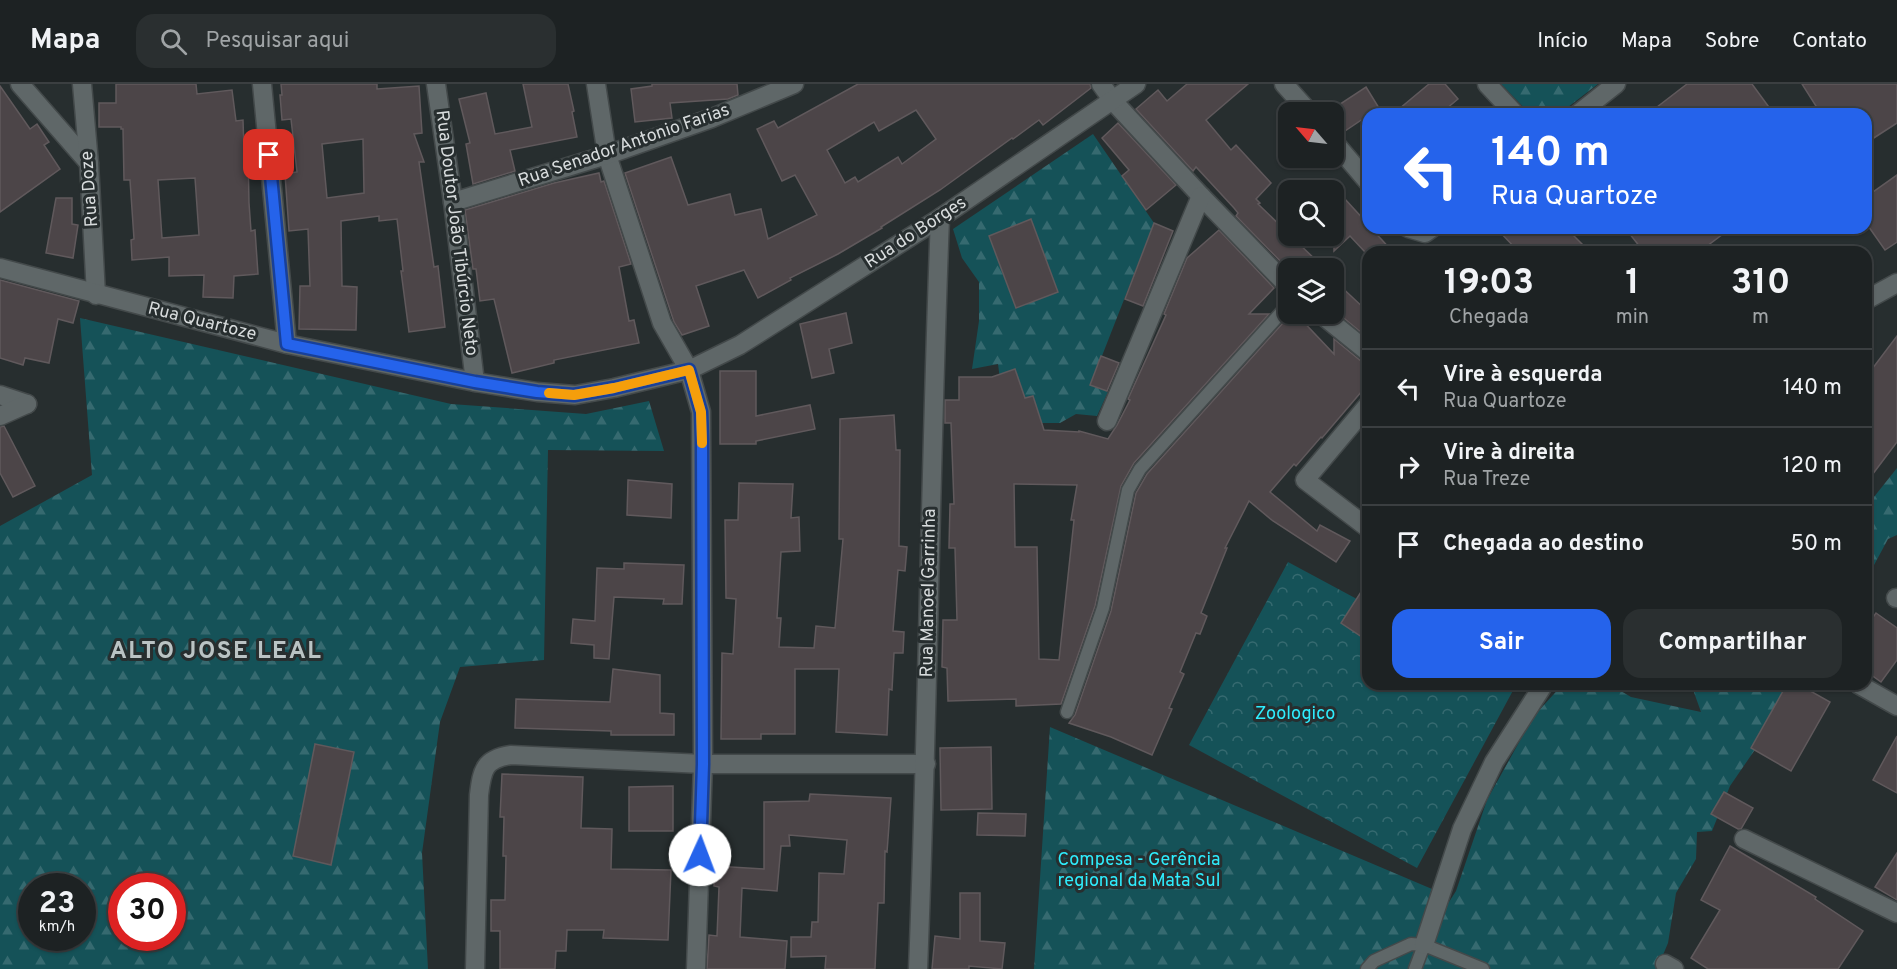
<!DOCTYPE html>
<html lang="pt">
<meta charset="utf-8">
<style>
body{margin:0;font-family:Overpass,sans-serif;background:#2a2f30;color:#f1f3f6;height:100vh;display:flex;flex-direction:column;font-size:22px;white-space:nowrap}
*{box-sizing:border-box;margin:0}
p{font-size:20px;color:#a0a4a6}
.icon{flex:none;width:33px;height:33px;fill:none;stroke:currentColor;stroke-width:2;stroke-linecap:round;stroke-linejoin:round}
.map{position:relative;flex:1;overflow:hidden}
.side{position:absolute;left:1362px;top:162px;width:510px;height:444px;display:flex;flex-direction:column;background:#1d2223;border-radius:18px;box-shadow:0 2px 4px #0004,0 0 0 2px #3b3f41}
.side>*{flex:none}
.hud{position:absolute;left:1362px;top:24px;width:510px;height:126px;border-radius:18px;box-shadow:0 2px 4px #0004,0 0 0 2px #3b3f41;background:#2563eb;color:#fff;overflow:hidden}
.needle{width:39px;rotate:298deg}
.fabs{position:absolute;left:1278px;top:18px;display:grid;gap:12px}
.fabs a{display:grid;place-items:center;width:66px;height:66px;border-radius:12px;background:#1d2223;box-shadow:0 2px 4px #0004,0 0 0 2px #3b3f41;font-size:30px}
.speed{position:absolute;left:18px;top:789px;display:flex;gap:12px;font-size:30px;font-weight:700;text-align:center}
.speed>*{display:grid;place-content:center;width:78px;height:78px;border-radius:50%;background:#1d2223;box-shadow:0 2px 4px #0004,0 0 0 2px #3b3f41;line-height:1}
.speed small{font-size:15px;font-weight:400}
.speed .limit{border:9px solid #d22;background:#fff;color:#111}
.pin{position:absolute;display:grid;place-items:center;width:51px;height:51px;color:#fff;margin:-26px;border-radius:12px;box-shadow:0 3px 9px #0006}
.me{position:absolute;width:66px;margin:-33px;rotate:2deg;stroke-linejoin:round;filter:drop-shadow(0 0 4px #0008)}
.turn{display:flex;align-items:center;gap:21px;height:126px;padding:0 30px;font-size:27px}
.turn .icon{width:78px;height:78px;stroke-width:2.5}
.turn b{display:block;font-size:42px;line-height:51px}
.eta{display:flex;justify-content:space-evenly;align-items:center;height:102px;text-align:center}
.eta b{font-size:36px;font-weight:700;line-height:42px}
.action{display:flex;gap:12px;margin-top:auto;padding:12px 30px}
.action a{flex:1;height:69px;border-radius:18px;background:#2563eb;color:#fff;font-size:24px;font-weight:700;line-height:69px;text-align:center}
.action a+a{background:#2a2f30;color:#f1f3f6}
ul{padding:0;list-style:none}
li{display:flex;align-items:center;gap:18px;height:78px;padding:0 30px;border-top:2px solid #3b3f41}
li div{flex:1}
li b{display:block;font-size:22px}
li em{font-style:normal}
header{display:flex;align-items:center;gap:36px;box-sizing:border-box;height:84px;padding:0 30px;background:#1d2223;border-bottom:2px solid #3b3f41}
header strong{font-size:28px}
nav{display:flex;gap:33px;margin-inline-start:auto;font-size:21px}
.search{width:420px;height:54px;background:#2a2f30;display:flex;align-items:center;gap:15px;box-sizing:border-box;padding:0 21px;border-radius:18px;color:#a0a4a6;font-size:22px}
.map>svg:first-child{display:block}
.forest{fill:url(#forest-firs);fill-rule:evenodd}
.park{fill:url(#park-crowns)}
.building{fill:#4c4548;stroke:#60595c;stroke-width:1.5;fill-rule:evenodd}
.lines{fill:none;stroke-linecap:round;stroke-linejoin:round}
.lane-casing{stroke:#43494a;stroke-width:15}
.street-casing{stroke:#43494a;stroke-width:21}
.secondary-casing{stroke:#43494a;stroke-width:21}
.lane{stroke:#5f6768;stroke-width:12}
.street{stroke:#5f6768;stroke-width:18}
.secondary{stroke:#5f6768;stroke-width:18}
.route-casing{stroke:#184099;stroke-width:15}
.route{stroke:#2563eb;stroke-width:10}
.slow{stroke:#f59e0b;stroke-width:10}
.labels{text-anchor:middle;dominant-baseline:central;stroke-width:6;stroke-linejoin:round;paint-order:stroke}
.street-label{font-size:18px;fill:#d8dcdd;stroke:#272e2f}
.park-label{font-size:18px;fill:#2eedfd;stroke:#272e2f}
.district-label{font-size:24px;font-weight:bold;letter-spacing:1.5px;fill:#bac3c4;stroke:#272e2f}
</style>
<header>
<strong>Mapa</strong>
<div class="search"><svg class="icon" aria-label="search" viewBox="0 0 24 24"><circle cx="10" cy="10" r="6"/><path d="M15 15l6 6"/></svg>Pesquisar aqui</div>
<nav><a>Início</a><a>Mapa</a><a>Sobre</a><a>Contato</a></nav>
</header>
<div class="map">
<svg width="1897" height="885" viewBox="0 0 1897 885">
<defs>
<pattern id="forest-firs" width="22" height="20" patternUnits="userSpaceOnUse" patternTransform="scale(1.5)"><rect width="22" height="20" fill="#155258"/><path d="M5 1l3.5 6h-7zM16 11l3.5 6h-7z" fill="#366a70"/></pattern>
<pattern id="park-crowns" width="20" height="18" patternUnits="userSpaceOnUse" patternTransform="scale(1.5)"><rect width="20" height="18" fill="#155258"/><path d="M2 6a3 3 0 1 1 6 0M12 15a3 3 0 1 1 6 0" fill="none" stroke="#366a70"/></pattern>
</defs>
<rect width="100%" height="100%" fill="#272e2f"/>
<g class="forest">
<polygon points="1501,0 1598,0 1559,30 1530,30"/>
<polygon points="1093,50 1154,139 1091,300 1108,308 1097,332 1076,330 1060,339 1041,339 1033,312 1003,319 998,280 972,285 979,237 979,198 962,174 953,145"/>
<path d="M80,234l371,86 135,10 63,-13 15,50 -116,-1 -4,210 -84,7 -20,55 -18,131 6,116h-428v-443l92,-51zM32,802h50v52h-50zM122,802h50v52h-50z"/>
<polygon points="1897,384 1897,451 1888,455 1866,496 1866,423"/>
<polygon points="1563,600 1609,600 1631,613 1701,628 1691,600 1800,600 1730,702 1712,747 1697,748 1696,775 1676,809 1668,859 1657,885 1034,885 1050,643 1432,805 1449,818 1456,807 1487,716 1533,633"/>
</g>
<polygon class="park" points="1288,478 1368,521 1368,600 1513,600 1516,601 1417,784 1189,661"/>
<g class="building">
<path d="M116,0h80l1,10 35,-4 4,31 7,-1 1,30h4l1,53 2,28 4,-1 3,44 -24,2 -1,22 -30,-1 1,-22 -35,1v-19l-37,3 -1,-20 3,-1 -4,-59h-6l-1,-51h-2v-2h-22v-24h17zM195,94l4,57 -37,3 -4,-58z"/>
<path d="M281,0h96v5l42,-3 3,47 -8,1 10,28h-5l15,105 4,-1 7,61 -36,5 -8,-61h2l-6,-52 -18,2v-5l-38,5 1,65 15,1 -1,43 -57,-1 1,-43h10l-2,-57 -19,2 -4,-57 12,-2 -6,-53 -9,1 -2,-25h2zM363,55l1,54 -37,5 -5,-54z"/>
<polygon points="523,0 568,0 574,27 572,28 577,53 510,66 515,87 473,100 466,60 470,59 459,15 486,9 495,50 532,43"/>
<polygon points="652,0 737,0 738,11 728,15 670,19 672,34 635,38 631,5 652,2"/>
<path d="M858,0h232l1,4 -48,37 -4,-5 -26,19 -1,-1 -72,52 -59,37 1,1 -44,26 -48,24 1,2 -33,18 -14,-28 -48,16 13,40 -27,9 -8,-13 -49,-149 46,-16 17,48 42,-11 5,21 26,-6 7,30 49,-24 -22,-40 -13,6 -25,-52 17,-8 4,7zM916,26l20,29 -34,25 -4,-7 -40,25 -3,-5 -10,6 -18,-33 47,-28 5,9z"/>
<polygon points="1187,0 1248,0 1206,36 1231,66 1236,61 1271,99 1256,115 1260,119 1258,120 1324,184 1287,184 1236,132 1238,129 1234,124 1196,83 1193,87 1136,25 1158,6 1167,17"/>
<polygon points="1429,0 1445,0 1458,15 1440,30 1393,30"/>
<polygon points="1687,0 1752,0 1774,30 1648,30"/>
<polygon points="1802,0 1897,0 1897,39 1866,59 1866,30 1821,30"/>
<polygon points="0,2 30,45 37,40 49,58 44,61 60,85 0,128"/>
<polygon points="1366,3 1379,24 1342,49 1334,37 1334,28 1328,28"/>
<polygon points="1118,39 1176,101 1146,126 1122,92 1129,86 1102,54"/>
<polygon points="599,89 601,98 604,97 631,180 619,183 629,237 634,236 639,259 554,276 554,279 512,289 494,215 480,217 476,185 473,185 465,126 554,99"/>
<polygon points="1897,91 1897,158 1885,166 1866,139 1866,113"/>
<polygon points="1334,103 1365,137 1368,144 1371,144 1393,168 1365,168 1350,152 1334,167"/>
<polygon points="56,114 72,114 72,140 78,141 73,174 46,169"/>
<polygon points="1031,135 1058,208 1016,224 989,152"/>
<polygon points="1154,139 1173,147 1143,222 1125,215"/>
<polygon points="1496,144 1566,144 1590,168 1519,168"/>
<polygon points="1625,144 1731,144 1699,168 1644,168"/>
<path d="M1219,146l55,58 -25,26h20l-135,149 -13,23 -26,120 -34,98 -45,2v-7l-68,2 -1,-33 -5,-1 1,-47h14l-2,-72h-6l1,-44h4l-3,-81h-6v-23h14v-23h33l23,-8 10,29 8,-2 11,34 35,2v-1l29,8 9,-14 13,-25 -2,-1 38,-84 -2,-1 23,-56zM1014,400l63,1 -6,35h3l-15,140 -20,-1 -2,-112h-22z"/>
<polygon points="0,196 79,217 73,239 58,235 49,279 25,274 23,281 0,274"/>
<polygon points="1334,196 1368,228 1368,254 1334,226"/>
<polygon points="846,229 852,259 829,265 834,289 812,294 800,240"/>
<polygon points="1291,230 1296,230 1334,270 1334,255 1361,277 1368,279 1368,300 1322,354 1321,353 1296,382 1294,380 1270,408 1317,447 1320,441 1350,457 1336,478 1273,437 1249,417 1225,464 1227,464 1201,529 1207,532 1200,550 1196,549 1180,588 1184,590 1169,624 1172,625 1152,671 1111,653 1069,639 1075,631 1111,527 1136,409 1147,390"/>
<polygon points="1897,252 1897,358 1866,399 1866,293"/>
<polygon points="1101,272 1119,279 1107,307 1090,301"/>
<polygon points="720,287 756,287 756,332 810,321 815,345 756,357 756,360 720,360"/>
<polygon points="894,331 896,366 900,366 899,462 907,463 905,487 898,486 893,547 904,548 903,569 894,569 892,606 889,605 887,651 836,648 839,585 795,585 795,650 761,650 761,655 721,655 722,569 733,570 736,515 726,514 725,436 738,436 739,399 793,400 791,434 799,433 800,467 781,468 777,534 781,534 779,563 814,564 816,542 835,544 843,455 839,455 840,335"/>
<polygon points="4,342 35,402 13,413 0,389 0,343"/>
<polygon points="628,396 672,400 671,434 627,431"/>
<polygon points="624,479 684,481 682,520 663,520 664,515 614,513 609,575 594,574 594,561 571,559 573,535 595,537 597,484 624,485"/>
<polygon points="1368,497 1368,557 1341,539"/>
<polygon points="1876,529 1897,544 1897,576 1881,598 1866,587 1866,543"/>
<polygon points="613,585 660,591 660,629 674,630 674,651 611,651 611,647 515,644 516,615 610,618"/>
<polygon points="1787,600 1798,600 1830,618 1791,687 1751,664"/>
<polygon points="1897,652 1897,709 1873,696"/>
<polygon points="315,660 354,668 331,781 293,772"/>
<polygon points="991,663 992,725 941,726 940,664"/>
<polygon points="502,690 583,693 581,744 612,745 611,785 671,786 668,856 603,854 604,846 567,846 566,867 556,867 555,885 500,885 500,847 491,847 491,816 505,816 506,772 503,772 504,733 500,733"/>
<polygon points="673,702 673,747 629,747 629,703"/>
<polygon points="1724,708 1753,724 1741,745 1738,745 1711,730"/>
<polygon points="810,710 891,714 887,768 885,767 884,819 878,819 875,885 825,885 826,872 791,873 791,853 811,853 812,838 818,838 819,789 844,790 847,756 789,751 790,762 781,762 777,807 742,804 740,853 787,857 785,885 707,885 709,851 717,852 719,803 714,802 715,782 764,785 764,718 809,717"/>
<polygon points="978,729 1026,730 1025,752 977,751"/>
<polygon points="1730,762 1816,813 1815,815 1863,847 1838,885 1708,885 1691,874 1720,826 1701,816"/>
<polygon points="1897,769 1897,816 1875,803"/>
<polygon points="960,809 980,809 980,857 1005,859 1002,885 969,882 969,885 932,885 935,852 960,855"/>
</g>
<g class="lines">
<g class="lane-casing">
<g id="lane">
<polyline points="1067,628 1103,524 1128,406 1140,385 1288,221"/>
<polyline points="1367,885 1374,877 1411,860 1424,861 1483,885"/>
<polyline points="1415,885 1424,861"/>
</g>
</g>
<g class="street-casing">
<g id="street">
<polyline points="20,0 89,79"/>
<polyline points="82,0 89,79 96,211"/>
<polyline points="262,0 287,260"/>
<polyline points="436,0 453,118 475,298"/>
<polyline points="596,0 607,71 662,239 689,286 701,328 703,680 696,885"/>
<polyline points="1101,0 1113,17 1201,112 1288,202"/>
<polyline points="1284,0 1309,28"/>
<polyline points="1487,0 1515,30"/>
<polyline points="1578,30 1616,0"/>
<polyline points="1334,58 1368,98"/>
<polyline points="453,118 607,71 712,34 794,0"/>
<polyline points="1408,144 1425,149 1432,144"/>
<polyline points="1866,216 1897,199"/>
<polyline points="1321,230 1368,268"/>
<polyline points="0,311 27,320"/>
<polyline points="1368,321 1305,396 1368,444"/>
<polyline points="0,332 27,320"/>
<polyline points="1107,337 1201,112"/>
<polyline points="1896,514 1897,514"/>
<polyline points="1858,600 1897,622"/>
<polyline points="1744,755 1897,829"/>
<polyline points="1424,861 1462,745 1494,678 1544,600"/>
<polyline points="1665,880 1674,885"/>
<path d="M475,885l4,-174c3,-25 5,-36 32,-40l192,9h223"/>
<path d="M918,885c10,-250 12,-501 22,-751"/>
</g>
</g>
<g class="secondary-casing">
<polyline id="secondary" points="0,184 287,260 475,298 537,308 575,311 614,304 689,286 740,261 940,134 1136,0"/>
</g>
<use href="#lane" class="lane"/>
<use href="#street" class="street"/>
<use href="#secondary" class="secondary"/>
</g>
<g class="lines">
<g class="route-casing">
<polyline id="route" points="269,71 287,260 475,298 537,308 574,311 614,304 689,286 701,328 702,356 703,680 700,771"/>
</g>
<use href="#route" class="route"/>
<polyline class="slow" points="549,309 574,311 614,304 689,286 701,328 702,359"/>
</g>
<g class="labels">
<g class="street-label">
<text transform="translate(624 62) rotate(-19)">Rua Senador Antonio Farias</text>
<text transform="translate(90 105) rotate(-94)">Rua Doze</text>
<text transform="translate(456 149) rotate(83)">Rua Doutor João Tibúrcio Neto</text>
<text transform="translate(916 149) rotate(-33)">Rua do Borges</text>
<text transform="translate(202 238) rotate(14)">Rua Quartoze</text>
<text transform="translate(929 509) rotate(-89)">Rua Manoel Garrinha</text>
</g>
<g class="park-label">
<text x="1295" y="630">Zoologico</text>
<text x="1139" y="776">Compesa - Gerência<tspan x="1139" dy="21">regional da Mata Sul</tspan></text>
</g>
<g class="district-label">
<text x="216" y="568">ALTO JOSE LEAL</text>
</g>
</g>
</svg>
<div class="fabs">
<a><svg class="needle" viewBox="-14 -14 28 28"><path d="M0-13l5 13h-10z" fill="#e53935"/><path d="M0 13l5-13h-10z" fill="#a0a4a6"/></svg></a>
<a><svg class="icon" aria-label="search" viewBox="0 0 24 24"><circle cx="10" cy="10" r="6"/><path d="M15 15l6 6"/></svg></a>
<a><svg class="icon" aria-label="layers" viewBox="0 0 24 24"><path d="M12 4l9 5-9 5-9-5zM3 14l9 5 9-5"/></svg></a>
</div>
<div class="speed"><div>23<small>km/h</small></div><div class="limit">30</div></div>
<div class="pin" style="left:269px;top:71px;background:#d93025"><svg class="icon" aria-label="arrive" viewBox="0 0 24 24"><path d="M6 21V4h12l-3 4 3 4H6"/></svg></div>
<svg class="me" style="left:700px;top:771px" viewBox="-20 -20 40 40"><circle r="19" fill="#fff"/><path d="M0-13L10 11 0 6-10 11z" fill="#2563eb"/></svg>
<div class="hud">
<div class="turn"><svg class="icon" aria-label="left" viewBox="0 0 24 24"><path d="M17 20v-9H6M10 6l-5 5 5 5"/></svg><div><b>140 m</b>Rua Quartoze</div></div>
</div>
<section class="side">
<div class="eta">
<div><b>19:03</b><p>Chegada</p></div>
<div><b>1</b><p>min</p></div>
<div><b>310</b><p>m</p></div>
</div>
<ul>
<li><svg class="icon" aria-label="left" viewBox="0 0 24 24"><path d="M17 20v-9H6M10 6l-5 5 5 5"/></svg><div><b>Vire à esquerda</b><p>Rua Quartoze</p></div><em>140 m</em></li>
<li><svg class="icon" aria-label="right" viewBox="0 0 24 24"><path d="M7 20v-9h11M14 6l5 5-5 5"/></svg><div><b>Vire à direita</b><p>Rua Treze</p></div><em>120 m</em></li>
<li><svg class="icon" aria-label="arrive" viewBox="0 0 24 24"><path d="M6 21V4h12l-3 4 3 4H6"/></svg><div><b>Chegada ao destino</b></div><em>50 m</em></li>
</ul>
<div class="action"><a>Sair</a><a>Compartilhar</a></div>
</section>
</div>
